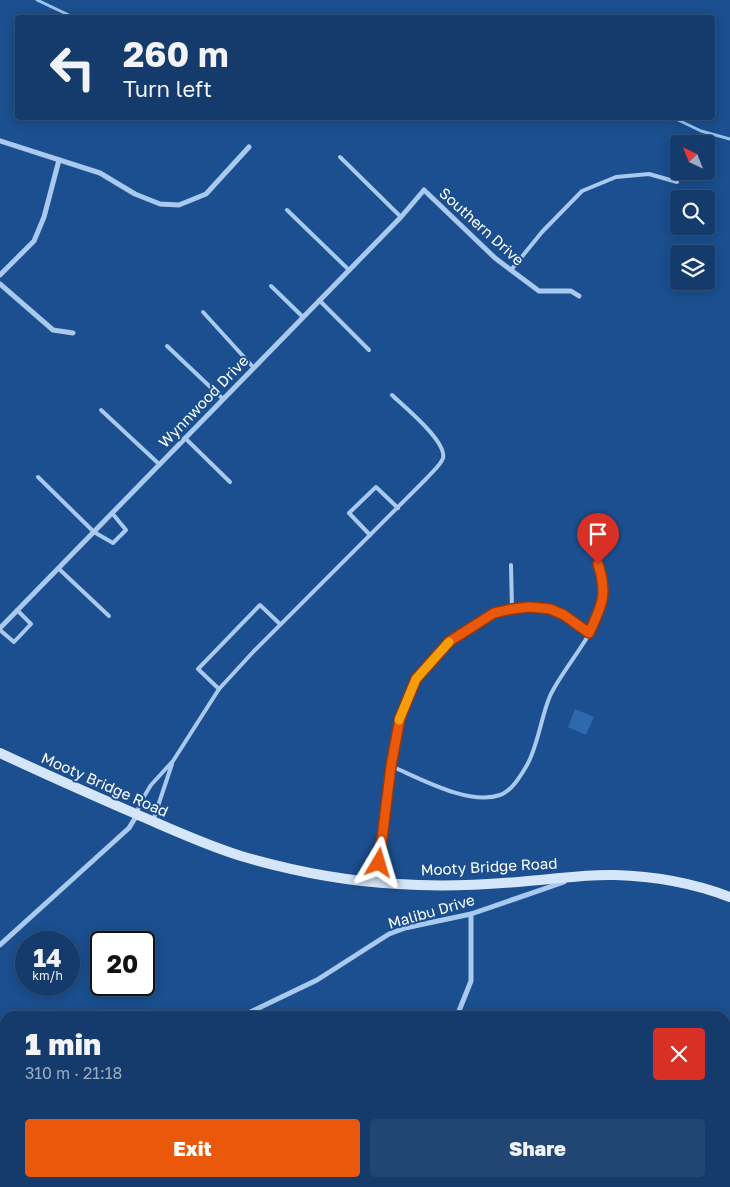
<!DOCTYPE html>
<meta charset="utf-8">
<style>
body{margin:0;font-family:"Golos Text",sans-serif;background:#214673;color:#f1f3f6;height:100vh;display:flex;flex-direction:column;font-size:19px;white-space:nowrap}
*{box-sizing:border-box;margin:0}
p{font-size:16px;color:#9dadc1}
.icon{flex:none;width:28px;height:28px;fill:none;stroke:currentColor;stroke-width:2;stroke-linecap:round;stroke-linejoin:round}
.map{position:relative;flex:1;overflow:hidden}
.drawer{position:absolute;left:0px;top:1011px;width:730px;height:176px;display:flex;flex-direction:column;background:#143b6b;border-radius:15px 15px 0 0;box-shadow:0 2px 12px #0003,0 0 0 1px #33557e}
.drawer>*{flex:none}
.hud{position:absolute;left:15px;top:15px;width:700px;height:105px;border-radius:5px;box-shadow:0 2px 12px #0003,0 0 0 1px #33557e;background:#143b6b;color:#f1f3f6;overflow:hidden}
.needle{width:32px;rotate:317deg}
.tools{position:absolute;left:670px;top:135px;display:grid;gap:10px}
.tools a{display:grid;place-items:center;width:45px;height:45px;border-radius:5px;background:#143b6b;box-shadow:0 2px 12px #0003,0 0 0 1px #33557e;font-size:25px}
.speed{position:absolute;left:15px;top:931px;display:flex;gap:10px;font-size:25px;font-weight:700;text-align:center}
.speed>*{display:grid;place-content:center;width:65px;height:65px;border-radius:50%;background:#143b6b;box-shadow:0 2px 12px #0003,0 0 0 1px #33557e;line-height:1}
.speed small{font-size:12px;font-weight:400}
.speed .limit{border:2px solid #111;border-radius:8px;background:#fff;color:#111}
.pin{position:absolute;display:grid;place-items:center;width:42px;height:42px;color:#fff;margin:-51px -21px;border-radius:50% 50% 50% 0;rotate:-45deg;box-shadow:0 0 5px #0007}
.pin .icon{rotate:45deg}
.me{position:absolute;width:55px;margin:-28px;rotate:7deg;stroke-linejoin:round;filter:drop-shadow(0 0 4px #0008)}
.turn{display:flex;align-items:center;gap:18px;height:105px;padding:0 25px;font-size:22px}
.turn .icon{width:65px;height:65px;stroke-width:2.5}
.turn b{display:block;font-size:35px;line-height:42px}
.round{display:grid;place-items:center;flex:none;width:52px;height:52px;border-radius:5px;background:#214673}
.head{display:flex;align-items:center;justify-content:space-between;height:85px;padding:0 25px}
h1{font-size:30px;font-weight:800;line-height:38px}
.cta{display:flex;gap:10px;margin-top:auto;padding:10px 25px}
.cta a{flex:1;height:58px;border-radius:5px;background:#ea580c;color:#fff;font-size:20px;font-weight:800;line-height:58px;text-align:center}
.cta a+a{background:#214673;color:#f1f3f6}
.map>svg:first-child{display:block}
.green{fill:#2e69ad}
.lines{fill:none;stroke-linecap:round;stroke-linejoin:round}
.stream{stroke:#9cc4f0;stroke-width:3}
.lane{stroke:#a9c9ee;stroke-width:4}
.street{stroke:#a9c9ee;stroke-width:5}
.secondary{stroke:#d6e6fa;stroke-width:10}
.route-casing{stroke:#983908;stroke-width:12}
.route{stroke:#ea580c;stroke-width:9}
.slow{stroke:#f59e0b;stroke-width:9}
.labels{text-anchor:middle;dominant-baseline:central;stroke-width:4;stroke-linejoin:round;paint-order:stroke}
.street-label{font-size:15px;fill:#fff;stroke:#1b4f8f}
</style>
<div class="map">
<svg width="730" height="1187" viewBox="0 0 730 1187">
<rect width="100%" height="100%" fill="#1b4f8f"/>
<polygon class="green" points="575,709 594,717 586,735 568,727"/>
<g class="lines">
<g class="stream">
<polyline points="37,0 75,18"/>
<polyline points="674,118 701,131 730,139"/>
</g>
<g class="lane">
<polyline points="340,157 401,217"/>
<polyline points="287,210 349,270"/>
<polyline points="511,270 542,232 582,191 616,177 649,174 677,182"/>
<polyline points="271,286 303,317"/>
<polyline points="319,300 369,350"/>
<polyline points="203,312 253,367"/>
<polyline points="167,346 223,399"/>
<polyline points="101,410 159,464"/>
<polyline points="185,438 230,482"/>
<polyline points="38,477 94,532 113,543 126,530 112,513"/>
<polyline points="370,535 349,513 376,487 398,508"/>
<polyline points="511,565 512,609"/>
<polyline points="58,568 109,616"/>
<polyline points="0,630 14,642 31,624 17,610"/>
<polyline points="219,689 198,669 260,605 280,624"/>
<path d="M391,766c28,12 78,40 109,29 12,-4 21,-20 27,-30 11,-19 14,-48 23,-69 15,-32 52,-67 54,-104 1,-19 -10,-41 -15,-59"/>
<path d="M137,813l3,-10 11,-18 22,-24 46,-72 35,-38 172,-172c5,-6 15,-14 17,-21 4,-17 -40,-52 -51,-63"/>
<polyline points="153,821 172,764"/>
<polyline points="377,882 391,766 400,718 416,679 422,671 450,641 494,613 512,609 530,607 550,609 564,615 589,633"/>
</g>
<g class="street">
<polyline points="0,141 100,173 135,194 160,204 179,205 206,194 249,147"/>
<polyline points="0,275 34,241 44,217 59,160"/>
<polyline points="0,284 53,330 73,333"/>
<polyline points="0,628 401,217 424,190 495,258 539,291 571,291 579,296"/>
<polyline points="0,945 129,828 137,815"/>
<polyline points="242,1016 317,980 389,934 405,928 471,914 564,882"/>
<polyline points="457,1016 471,981 471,914"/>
<polyline points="725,1062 730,1056"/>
<polyline points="725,1093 730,1097"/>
<polyline points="158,1182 163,1187"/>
<polyline points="0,1183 5,1178"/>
<polyline points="325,1187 329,1182"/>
</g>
<path class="secondary" d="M0,753c45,21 90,41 136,61 35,15 69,31 105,42 51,15 104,25 157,28 43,3 87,1 130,-3 29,-2 57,-7 87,-6 39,1 78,8 115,22"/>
</g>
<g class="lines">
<g class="route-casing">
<path id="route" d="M379,863l12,-97 9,-48 16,-39 25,-28 9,-10 44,-28 18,-4 18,-2 20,2 14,6 25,18c13,-28 19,-38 9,-69"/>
</g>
<use href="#route" class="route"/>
<polyline class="slow" points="399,720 416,679 449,642"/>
</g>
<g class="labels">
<g class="street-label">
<text transform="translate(482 226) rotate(42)">Southern Drive</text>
<text transform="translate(203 401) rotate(-46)">Wynnwood Drive</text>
<text transform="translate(105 784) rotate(24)">Mooty Bridge Road</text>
<text transform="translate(489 866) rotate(-3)">Mooty Bridge Road</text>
<text transform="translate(431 911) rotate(-16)">Malibu Drive</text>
</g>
</g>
</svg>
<div class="tools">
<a><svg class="needle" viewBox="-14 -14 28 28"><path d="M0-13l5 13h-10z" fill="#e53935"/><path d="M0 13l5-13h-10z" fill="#9dadc1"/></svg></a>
<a><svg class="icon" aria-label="search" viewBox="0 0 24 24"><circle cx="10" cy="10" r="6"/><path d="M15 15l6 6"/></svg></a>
<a><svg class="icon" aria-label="layers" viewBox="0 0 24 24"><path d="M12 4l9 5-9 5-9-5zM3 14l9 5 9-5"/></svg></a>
</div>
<div class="speed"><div>14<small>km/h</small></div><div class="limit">20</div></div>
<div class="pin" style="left:598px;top:564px;background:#d93025"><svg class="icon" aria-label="arrive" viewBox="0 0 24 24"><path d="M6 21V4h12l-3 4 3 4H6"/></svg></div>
<svg class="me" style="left:379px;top:863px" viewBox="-20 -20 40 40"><path d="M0-17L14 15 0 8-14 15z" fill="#ea580c" stroke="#fff" stroke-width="4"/></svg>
<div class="hud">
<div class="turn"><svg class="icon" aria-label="left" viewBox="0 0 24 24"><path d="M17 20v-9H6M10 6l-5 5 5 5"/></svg><div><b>260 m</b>Turn left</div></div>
</div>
<section class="drawer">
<div class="head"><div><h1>1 min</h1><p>310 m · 21:18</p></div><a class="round" style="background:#d93025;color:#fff"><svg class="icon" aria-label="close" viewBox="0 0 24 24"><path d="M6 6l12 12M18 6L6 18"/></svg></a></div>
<div class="cta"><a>Exit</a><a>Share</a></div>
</section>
</div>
